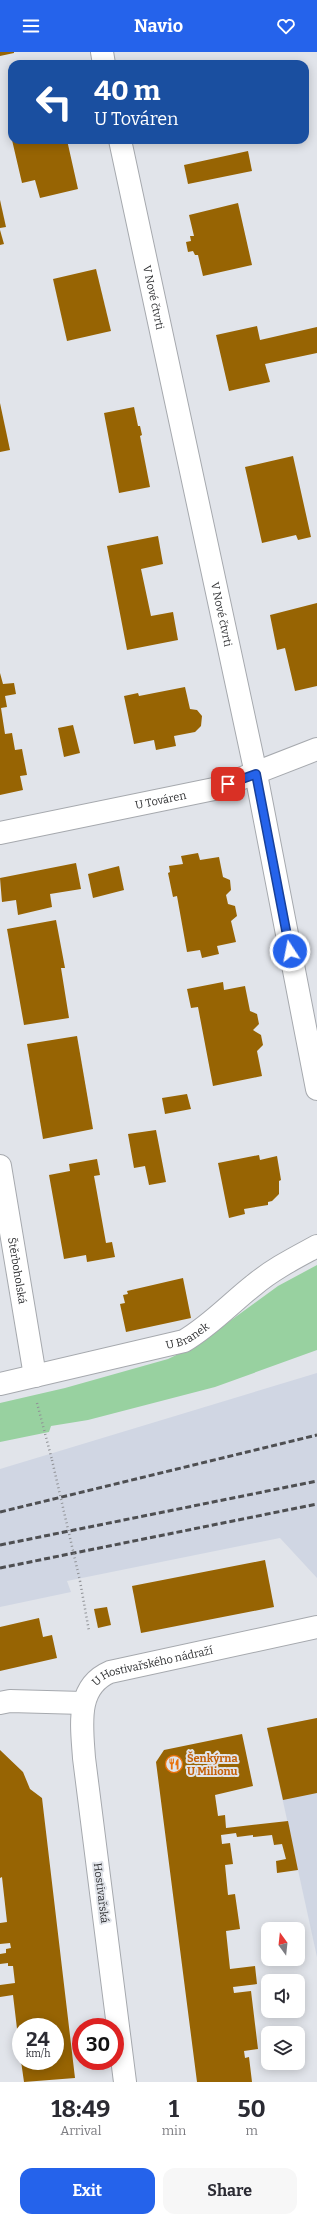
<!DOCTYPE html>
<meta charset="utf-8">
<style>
body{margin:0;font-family:Bitter,serif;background:#f7f7f7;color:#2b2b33;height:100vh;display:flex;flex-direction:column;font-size:15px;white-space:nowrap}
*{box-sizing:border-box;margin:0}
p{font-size:13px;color:#7c7c81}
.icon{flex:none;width:22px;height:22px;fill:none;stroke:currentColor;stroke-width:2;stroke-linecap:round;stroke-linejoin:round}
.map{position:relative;height:2030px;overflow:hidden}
.panel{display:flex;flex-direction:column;background:#fff;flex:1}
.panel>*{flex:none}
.guide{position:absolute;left:8px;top:8px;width:301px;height:84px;border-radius:12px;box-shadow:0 2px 10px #0003;background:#1a4fa0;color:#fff;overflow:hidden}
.needle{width:26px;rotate:345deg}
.fabs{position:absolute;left:261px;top:1870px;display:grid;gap:8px}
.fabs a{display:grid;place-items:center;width:44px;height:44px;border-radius:8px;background:#fff;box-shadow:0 2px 10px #0003;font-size:20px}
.speed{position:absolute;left:12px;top:1966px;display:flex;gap:8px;font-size:20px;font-weight:700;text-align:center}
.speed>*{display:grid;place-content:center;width:52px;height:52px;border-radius:50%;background:#fff;box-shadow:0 2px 10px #0003;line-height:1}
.speed small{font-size:10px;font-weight:400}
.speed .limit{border:6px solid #d22;background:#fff;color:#111}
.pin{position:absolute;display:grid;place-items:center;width:34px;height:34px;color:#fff;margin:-17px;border-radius:8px;box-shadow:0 2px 6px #0006}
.me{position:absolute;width:44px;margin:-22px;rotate:349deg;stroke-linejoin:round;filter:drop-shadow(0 0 3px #0008)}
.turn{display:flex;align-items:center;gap:14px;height:84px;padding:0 20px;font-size:18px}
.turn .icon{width:52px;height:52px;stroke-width:2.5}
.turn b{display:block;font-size:28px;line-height:34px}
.eta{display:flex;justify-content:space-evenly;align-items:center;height:68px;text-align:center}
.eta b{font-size:24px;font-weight:700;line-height:28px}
.action{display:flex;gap:8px;margin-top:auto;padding:8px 20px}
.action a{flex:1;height:46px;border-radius:12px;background:#2563eb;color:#fff;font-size:16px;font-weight:700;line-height:46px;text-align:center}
.action a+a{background:#f7f7f7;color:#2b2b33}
header{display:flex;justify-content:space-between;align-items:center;height:52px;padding:0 20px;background:#2563eb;color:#fff;font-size:18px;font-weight:700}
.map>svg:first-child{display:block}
.built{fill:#d0d6e3}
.green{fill:#98d1a0}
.building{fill:#976403}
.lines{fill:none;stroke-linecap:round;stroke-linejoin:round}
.minor-casing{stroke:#a6a9ae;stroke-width:24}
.path{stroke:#909296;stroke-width:2.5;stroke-dasharray:1 3;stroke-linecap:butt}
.minor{stroke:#fff;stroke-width:22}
.rail{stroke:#4e4f52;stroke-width:3;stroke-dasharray:6 3;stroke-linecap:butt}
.path-bridge{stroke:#909296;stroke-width:2.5;stroke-dasharray:1 3;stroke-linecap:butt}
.route-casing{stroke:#184099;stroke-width:10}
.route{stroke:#2563eb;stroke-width:7}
.labels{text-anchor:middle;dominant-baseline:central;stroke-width:4;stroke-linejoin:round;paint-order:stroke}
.street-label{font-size:11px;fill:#2f3032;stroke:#e1e4ea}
.food-label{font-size:11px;font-weight:bold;fill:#c56008;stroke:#e1e4ea;text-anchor:start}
</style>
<header><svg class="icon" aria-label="menu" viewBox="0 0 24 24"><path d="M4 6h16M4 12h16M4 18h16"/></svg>Navio<svg class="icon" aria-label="heart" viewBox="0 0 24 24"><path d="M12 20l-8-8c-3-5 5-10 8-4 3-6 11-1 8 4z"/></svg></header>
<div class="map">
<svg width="317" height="2030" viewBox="0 0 317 2030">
<rect width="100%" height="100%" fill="#e1e4ea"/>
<g class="built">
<polygon points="317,1321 317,1526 280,1486 67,1529 71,1540 0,1555 0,1417"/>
<polygon points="317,1666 317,1905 267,1676"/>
</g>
<polygon class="green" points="317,1213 317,1298 215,1335 88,1368 51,1374 49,1380 0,1390 0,1351 65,1336 168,1307 197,1293 278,1234"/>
<g class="building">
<polygon points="0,0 14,0 14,1 0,4"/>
<polygon points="12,88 67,88 78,137 40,146 35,128 22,131"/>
<polygon points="248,99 252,119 188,132 184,113"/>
<polygon points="0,148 6,175 0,176"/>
<polygon points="238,151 252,213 203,224 198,203 195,203 193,199 188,200 186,190 191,189 190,184 194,184 189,163"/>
<polygon points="0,178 4,192 0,193"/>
<polygon points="96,217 111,279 67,289 53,227"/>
<polygon points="257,274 260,288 317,275 317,301 265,312 270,330 229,339 216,283"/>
<polygon points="0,351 10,398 0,400"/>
<polygon points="134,355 138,374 140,374 142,383 140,384 150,435 119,441 104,361"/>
<polygon points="293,404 311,485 298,488 296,483 262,491 245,415"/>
<polygon points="158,484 163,512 141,517 151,564 173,560 178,588 127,598 107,494"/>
<polygon points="317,551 317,634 295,639 285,596 277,598 270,563"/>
<polygon points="0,621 3,632 14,631 16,642 5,644 7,655 1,656 5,682 12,681 15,698 22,697 27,723 20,724 23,738 0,743"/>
<polygon points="185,635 190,657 197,658 202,664 201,674 195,680 174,684 176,694 156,698 154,688 134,692 124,644 138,641 139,644"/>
<polygon points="73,673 80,701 64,705 58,676"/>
<polygon points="198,801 200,808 219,805 223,825 230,828 231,838 226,843 228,852 235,854 237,864 231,869 236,890 217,894 219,902 202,906 200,898 187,900 177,844 173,845 168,821 170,820 169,814 183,812 181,804"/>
<polygon points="76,811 81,837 50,842 52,855 18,863 16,848 2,850 0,826"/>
<polygon points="119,814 124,838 93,846 88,822"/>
<polygon points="56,868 65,916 61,916 69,966 24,973 7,877"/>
<polygon points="223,930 224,938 245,934 250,959 257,962 259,972 253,978 261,983 263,993 257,999 262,1024 213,1034 198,955 191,956 187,937"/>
<polygon points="77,984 93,1077 43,1087 27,992"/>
<polygon points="187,1042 191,1057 165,1062 162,1046"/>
<polygon points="156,1078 166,1130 149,1133 145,1114 134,1116 128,1082"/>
<polygon points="259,1103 260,1108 277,1104 281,1128 279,1129 279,1142 272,1149 268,1150 268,1153 244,1157 245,1162 229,1166 218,1111"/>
<polygon points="97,1107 100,1123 94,1124 106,1191 112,1190 115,1205 87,1210 86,1203 64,1207 49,1123 70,1119 69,1112"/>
<polygon points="183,1226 191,1266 126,1280 120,1252 125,1251 123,1243 128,1242 127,1239"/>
<polygon points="265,1508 274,1555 141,1581 132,1534"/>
<polygon points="107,1555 111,1573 98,1576 94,1557"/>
<polygon points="39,1566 43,1585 52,1583 57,1606 0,1619 0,1575"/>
<polygon points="317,1666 317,1741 283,1748 267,1676"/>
<polygon points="242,1682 253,1734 215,1743 218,1764 225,1763 226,1776 288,1769 298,1818 277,1821 276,1809 286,1807 282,1792 274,1793 272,1783 253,1785 253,1783 237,1785 236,1781 221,1783 222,1792 230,1791 233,1812 225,1813 228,1843 235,1842 240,1877 226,1879 230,1917 255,1914 257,1932 233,1935 234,1941 251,1939 258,1997 244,1999 245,2006 249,2005 252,2030 197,2030 156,1710 164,1698"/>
<polygon points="0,1698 23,1720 30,1737 42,1746 75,2026 24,2030 21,2009 55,2009 55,1975 21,1975 20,2002 13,1943 0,1945 0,1933 15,1931 13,1914 8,1914 8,1911 0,1912 0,1902 6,1901 6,1897 11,1896 10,1891 0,1892 0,1871 7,1870 2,1825 0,1826"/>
</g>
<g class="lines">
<g class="minor-casing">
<g id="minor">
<polyline points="102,0 104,12"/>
<path id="s1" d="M120,88l136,634 61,315"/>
<path id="s2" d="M0,781l214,-44 103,-40"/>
<path id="s3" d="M0,1114l35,210"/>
<path id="s4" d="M0,1332l184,-43c26,-15 47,-38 70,-56 19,-16 41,-27 63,-39"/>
<polyline points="0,1651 10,1649 83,1651"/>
<path id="s5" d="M125,2030l-41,-324c-2,-31 -9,-71 26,-86l207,-45"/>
</g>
</g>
<g class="path">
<polyline points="37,1351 52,1408"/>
<polyline points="80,1529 89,1579"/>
</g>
<use href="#minor" class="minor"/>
<g class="rail">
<polyline points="0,1460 317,1383"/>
<polyline points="0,1493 317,1429"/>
<polyline points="0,1516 317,1452"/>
</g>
<polyline class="path-bridge" points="52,1408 80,1529"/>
</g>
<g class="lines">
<g class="route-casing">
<polyline id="route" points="228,732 256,722 290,899"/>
</g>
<use href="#route" class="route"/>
</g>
<defs>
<g id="restaurant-ring" transform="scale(0.9)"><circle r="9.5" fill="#e1e4ea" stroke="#e8710a" stroke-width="1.5"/><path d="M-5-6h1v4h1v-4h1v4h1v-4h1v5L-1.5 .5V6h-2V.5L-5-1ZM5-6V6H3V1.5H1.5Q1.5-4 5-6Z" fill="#e8710a"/></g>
</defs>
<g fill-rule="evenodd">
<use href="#restaurant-ring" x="174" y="1712"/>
</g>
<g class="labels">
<g class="street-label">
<text stroke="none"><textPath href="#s1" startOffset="161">V Nové čtvrti</textPath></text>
<text stroke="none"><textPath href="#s1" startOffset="485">V Nové čtvrti</textPath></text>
<text stroke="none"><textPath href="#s2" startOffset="164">U Továren</textPath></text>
<text stroke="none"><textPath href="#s3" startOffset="106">Štěrboholská</textPath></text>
<text stroke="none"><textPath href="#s4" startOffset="194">U Branek</textPath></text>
<text stroke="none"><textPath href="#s5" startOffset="466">U Hostivařského nádraží</textPath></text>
<text transform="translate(101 1841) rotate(83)">Hostivařská</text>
</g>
<g class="food-label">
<text x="187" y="1706">Šenkýrna<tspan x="187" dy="13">U Milionu</tspan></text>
</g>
</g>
</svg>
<div class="fabs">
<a><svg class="needle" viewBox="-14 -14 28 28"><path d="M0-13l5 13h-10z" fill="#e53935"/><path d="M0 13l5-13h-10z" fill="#7c7c81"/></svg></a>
<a><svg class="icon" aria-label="sound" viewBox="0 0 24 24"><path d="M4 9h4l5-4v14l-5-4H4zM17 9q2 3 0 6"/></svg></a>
<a><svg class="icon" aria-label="layers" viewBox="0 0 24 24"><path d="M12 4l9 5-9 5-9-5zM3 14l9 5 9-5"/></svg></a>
</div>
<div class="speed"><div>24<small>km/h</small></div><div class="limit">30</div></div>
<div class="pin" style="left:228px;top:732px;background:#d93025"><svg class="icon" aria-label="arrive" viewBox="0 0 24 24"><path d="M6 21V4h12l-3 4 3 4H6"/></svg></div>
<svg class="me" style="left:290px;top:899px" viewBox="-20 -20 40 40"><circle r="17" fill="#2563eb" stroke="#fff" stroke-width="3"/><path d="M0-11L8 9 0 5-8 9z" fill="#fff"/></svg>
<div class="guide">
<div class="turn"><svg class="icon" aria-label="left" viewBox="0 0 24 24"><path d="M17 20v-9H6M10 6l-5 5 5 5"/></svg><div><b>40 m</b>U Továren</div></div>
</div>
</div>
<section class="panel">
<div class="eta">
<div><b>18:49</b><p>Arrival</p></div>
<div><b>1</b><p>min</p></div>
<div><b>50</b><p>m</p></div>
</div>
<div class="action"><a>Exit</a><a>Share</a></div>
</section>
